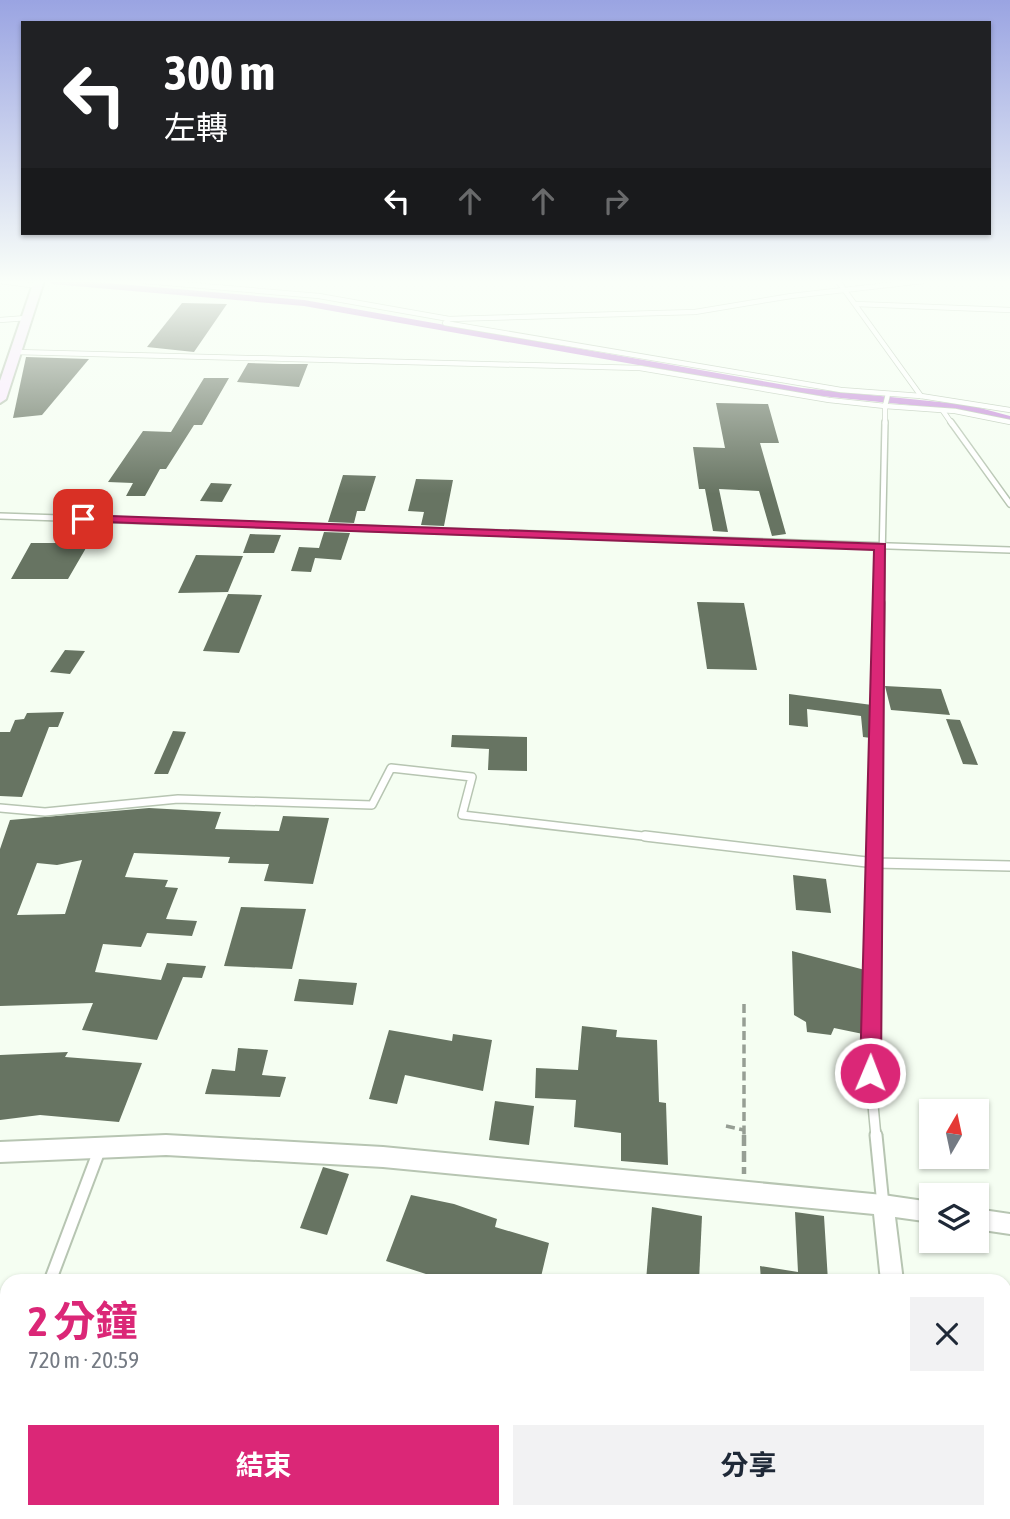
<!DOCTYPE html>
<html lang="zh-TW">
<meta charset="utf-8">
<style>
body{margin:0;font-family:"Asap Condensed","Noto Sans TC",sans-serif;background:#f2f2f3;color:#1f2937;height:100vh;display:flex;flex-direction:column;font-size:26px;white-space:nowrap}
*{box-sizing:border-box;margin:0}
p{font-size:23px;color:#747a83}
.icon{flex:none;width:38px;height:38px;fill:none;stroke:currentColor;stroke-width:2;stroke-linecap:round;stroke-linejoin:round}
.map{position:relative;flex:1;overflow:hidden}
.sheet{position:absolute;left:0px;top:1274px;width:1012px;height:245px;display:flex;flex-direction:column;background:#fff;border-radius:21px 21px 0 0;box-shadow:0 2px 5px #0004}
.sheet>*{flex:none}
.top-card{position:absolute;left:21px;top:21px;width:970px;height:214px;border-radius:0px;box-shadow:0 2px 5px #0004;background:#202124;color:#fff;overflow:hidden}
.needle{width:46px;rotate:9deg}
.controls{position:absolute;left:919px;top:1099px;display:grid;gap:14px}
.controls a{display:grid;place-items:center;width:70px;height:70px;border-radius:0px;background:#fff;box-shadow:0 2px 5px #0004;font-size:35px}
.pin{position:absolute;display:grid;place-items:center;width:60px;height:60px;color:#fff;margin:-30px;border-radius:14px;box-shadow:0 4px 10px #0006}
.me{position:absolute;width:77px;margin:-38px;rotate:1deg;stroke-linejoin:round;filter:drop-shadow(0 0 5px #0008)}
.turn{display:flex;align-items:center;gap:24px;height:147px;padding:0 28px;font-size:32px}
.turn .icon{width:91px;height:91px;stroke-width:2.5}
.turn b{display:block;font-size:49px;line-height:60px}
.lanes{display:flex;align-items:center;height:66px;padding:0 28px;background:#0003;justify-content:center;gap:35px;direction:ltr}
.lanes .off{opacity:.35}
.round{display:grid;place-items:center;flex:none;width:74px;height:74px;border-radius:0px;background:#f2f2f3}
.summary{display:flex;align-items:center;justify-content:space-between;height:119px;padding:0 28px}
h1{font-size:42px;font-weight:700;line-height:52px;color:#db2777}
.button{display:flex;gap:14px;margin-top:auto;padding:14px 28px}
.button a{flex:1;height:80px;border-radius:0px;background:#db2777;color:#fff;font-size:28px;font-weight:700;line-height:80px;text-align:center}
.button a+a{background:#f2f2f3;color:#1f2937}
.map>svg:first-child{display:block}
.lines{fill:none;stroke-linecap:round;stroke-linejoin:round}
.canal{fill:#c68bda;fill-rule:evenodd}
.building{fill:#677462;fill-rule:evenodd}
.service-far4-casing{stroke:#b7c5b2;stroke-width:6}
.service-far3-casing{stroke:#b7c5b2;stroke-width:8}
.service-far2-casing{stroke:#b7c5b2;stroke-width:10}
.service-far1-casing{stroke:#b7c5b2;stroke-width:12}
.service-casing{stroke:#b7c5b2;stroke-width:15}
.minor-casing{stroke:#b7c5b2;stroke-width:4}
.secondary-casing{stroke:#b7c5b2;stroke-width:4}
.path-far1{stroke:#969e94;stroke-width:3.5;stroke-dasharray:9 4.5;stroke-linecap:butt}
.path{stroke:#969e94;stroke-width:4.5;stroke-dasharray:11 5;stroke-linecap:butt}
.service-far4{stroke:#fff;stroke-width:4.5}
.service-far3{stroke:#fff;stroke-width:5}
.service-far2{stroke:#fff;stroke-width:7}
.service-far1{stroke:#fff;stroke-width:9}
.service{stroke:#fff;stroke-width:11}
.minor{fill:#fff;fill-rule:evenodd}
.secondary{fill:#fae9ff;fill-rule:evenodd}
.route{fill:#db2777;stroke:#8e194d;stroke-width:2}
</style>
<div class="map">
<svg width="1010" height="1519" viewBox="0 0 1010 1519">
<rect width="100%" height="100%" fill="#f5fef2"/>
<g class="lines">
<polygon class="canal" points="48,281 83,281 304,300 802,388 969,405 1010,416 1010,422 968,411 802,394 304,306 52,284"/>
</g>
<g class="building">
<polygon points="182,303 227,304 194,352 147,347"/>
<polygon points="26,357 89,359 42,415 13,418"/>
<polygon points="248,363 283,364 308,364 299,387 237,382"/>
<polygon points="204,378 229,378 202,425 194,425 166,469 160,469 145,496 126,496 133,483 108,482 143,431 171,432"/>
<polygon points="716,403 768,404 779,443 760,443 786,534 772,536 759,491 719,489 728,532 713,531 705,489 699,489 693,447 725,448"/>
<polygon points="343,475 376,476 365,511 357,511 354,523 328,522"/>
<polygon points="416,479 453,480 444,526 421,525 424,512 408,511"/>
<polygon points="211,483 232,484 222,502 200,501"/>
<polygon points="70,524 88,524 84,529 97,529 68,579 11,579 31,543 56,543"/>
<polygon points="324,532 350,533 341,560 315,558 311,572 291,571 299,547 319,548"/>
<polygon points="250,534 281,535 274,553 243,553"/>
<polygon points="196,555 243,556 228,592 178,593"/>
<polygon points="228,594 262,595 239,653 203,651"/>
<polygon points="697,602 744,603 757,670 707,669"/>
<polygon points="65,650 85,651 70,674 50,672"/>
<polygon points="885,686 941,689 950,715 891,710"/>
<polygon points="789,694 872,705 871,738 863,737 861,716 807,709 808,727 789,725"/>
<polygon points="64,712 58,727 49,727 22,797 0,796 0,732 10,732 15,720 24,719 27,713"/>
<polygon points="946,719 960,720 978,765 963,764"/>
<polygon points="173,731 186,732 168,774 154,774"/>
<polygon points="452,735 527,737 527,771 488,770 489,749 451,747"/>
<path d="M149,808l72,4 -6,17 64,2 4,-15 46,2 -16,66 -49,-3 5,-17 -41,-1 2,-6 -96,-4 -9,24 43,3 -3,7 13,1 -12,31 31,2 -5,15 -45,-3 -6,14 -38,-3 -8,28 66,8 6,-17 39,3 -4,12 -19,-1 -26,63 -75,-10 11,-27 -93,3v-157l10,-29zM82,860l-17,54 -48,1 20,-52 20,2z"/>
<polygon points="793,875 826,879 831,913 796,910"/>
<polygon points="241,907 306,909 292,969 224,966"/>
<polygon points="792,951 865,970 863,1034 834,1028 831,1035 807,1032 806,1022 794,1015"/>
<polygon points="299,979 357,983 353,1005 294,1001"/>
<polygon points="582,1026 617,1030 616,1037 657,1040 659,1102 666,1103 668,1165 621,1161 621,1133 574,1127 576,1100 535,1098 536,1068 578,1070"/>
<polygon points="389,1030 452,1041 453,1034 492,1040 483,1091 405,1075 397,1104 369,1099"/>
<polygon points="238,1048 268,1050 262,1075 286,1077 280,1097 205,1094 212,1069 235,1071"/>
<polygon points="68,1052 65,1057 142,1063 119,1122 40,1115 0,1120 0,1055"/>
<polygon points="495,1101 534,1106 529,1145 489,1140"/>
<polygon points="323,1167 349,1174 327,1235 300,1228"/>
<polygon points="411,1195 454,1204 497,1219 495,1227 549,1243 540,1281 427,1281 429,1275 386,1261"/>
<polygon points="652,1207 702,1216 699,1281 646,1281"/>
<polygon points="795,1212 824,1216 828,1281 761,1281 760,1266 798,1272"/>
</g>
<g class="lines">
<g class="service-far4-casing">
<g id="service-far4">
<polyline points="0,281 38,286"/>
<polyline points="144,281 319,296 449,319 445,323 841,390 921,396 1010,410"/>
<polyline points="838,281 921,396"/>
<polyline points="856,304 1010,310"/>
<polyline points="449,319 695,312 791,296 923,281"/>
<polyline points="0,320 27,318"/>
<polyline points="16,352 640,368 829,400 885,406 888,394"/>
<polyline points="943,411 952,424"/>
<polyline points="885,424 885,406 955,411 1010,422"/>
</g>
</g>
<g class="service-far3-casing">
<g id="service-far3">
<polyline points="951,422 1010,504"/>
<polyline points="0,516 1010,550"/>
<polyline points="881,605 885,422"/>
</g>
</g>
<g class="service-far2-casing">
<g id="service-far2">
<polyline points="0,808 45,812 178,799 372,805 391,768 472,777 462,815 660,838"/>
<polyline points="875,838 881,603"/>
</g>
</g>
<g class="service-far1-casing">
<g id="service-far1">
<polyline points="645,836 875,863 1010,866"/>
<polyline points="875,836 870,1073 876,1137"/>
</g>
</g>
<g class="service-casing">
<g id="service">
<polyline points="876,1135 883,1205"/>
<polyline points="50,1281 99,1151"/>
<polyline points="0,1433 7,1413"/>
<polyline points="409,1512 409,1519"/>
<polyline points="151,1519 153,1512"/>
<polyline points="249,1519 251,1512"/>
</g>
</g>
<g class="minor-casing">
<g id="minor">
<polygon points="166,1135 383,1147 883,1195 931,1202 931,1222 895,1217 903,1281 881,1281 874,1214 383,1167 166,1155 0,1162 0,1142"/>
<polygon points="976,1209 1010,1214 1010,1234 976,1229"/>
<polygon points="907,1512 931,1512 932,1519 908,1519"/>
</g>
</g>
<g class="secondary-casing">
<polygon id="secondary" points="34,281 44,281 6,399 0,403 0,381"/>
</g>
<g class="path-far1">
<polyline points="744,1004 744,1137"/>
<polyline points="726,1126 744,1130"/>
</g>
<polyline class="path" points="744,1135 744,1174"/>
<use href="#service-far4" class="service-far4"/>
<use href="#service-far3" class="service-far3"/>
<use href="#service-far2" class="service-far2"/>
<use href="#service-far1" class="service-far1"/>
<use href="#service" class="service"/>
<use href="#minor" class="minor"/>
<use href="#secondary" class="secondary"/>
</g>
<linearGradient id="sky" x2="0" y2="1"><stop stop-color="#9aa4e2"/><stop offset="0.57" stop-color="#fafff9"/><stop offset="1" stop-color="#fafff9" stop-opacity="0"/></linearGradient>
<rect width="1010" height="494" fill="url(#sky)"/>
<polygon class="route" points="83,515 885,544 881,1073 878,1080 870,1083 863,1080 860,1073 874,550 78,521 78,516"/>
</svg>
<div class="controls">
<a><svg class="needle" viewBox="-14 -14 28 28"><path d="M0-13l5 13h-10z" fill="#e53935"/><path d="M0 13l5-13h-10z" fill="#747a83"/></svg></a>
<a><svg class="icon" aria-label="layers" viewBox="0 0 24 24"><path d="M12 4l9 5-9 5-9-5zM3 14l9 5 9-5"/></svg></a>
</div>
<div class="pin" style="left:83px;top:519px;background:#d93025"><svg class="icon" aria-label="arrive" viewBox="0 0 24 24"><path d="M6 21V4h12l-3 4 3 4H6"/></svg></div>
<svg class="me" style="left:870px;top:1073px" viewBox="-20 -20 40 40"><circle r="17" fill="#db2777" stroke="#fff" stroke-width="3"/><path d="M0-11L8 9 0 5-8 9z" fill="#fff"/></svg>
<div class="top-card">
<div class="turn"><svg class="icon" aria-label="left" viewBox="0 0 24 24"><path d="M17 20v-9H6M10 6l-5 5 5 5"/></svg><div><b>300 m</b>左轉</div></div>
<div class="lanes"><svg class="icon" aria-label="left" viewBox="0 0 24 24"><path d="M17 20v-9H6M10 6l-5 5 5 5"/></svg><svg class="icon off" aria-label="ahead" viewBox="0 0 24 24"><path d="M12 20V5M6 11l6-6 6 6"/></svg><svg class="icon off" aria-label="ahead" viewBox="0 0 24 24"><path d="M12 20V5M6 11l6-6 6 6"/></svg><svg class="icon off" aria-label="right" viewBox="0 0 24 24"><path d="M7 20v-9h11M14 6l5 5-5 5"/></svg></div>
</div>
<section class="sheet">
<div class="summary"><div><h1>2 分鐘</h1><p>720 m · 20:59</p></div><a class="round"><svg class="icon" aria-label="close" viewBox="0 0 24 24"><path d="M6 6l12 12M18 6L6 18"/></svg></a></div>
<div class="button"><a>結束</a><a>分享</a></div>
</section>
</div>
